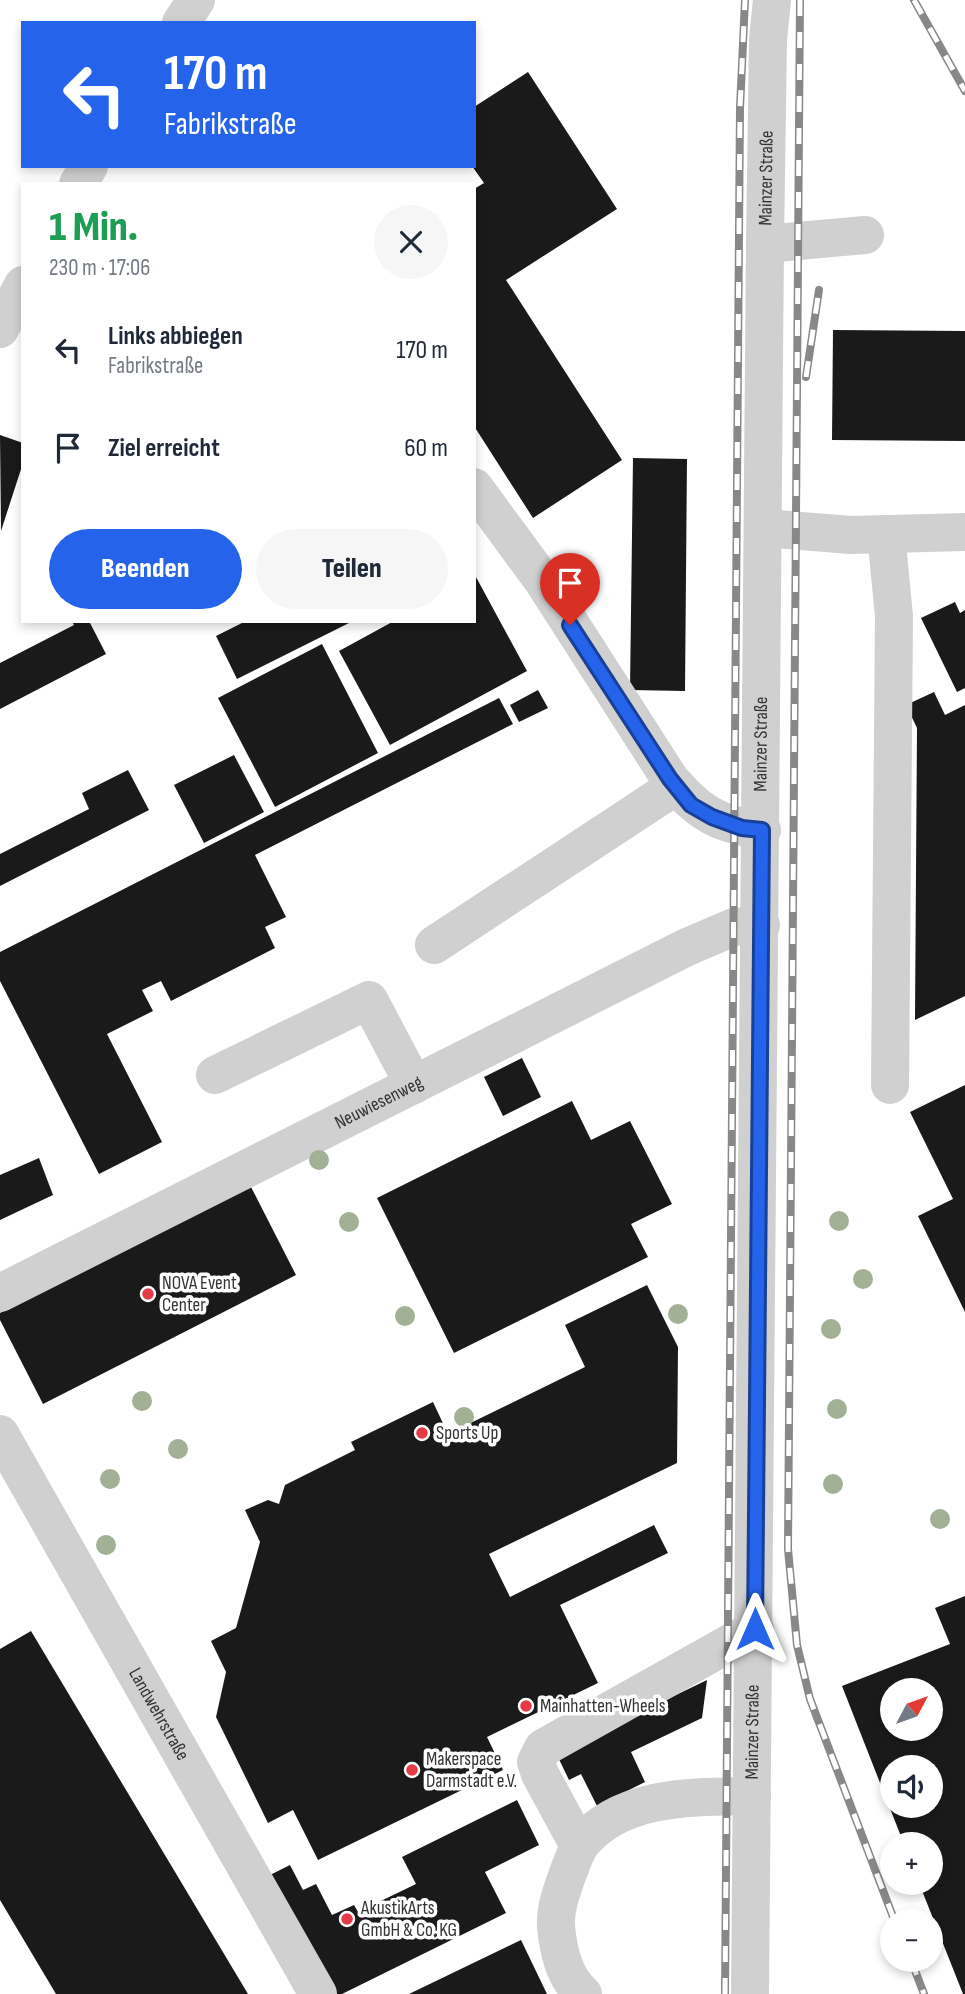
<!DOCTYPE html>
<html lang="de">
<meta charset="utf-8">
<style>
body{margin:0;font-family:"Sofia Sans Condensed",sans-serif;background:#f6f6f7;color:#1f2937;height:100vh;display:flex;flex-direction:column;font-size:26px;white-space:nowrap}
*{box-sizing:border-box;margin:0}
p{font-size:23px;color:#747a83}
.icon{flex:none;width:38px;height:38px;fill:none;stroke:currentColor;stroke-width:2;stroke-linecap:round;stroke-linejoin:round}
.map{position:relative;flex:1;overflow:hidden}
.details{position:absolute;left:21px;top:182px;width:455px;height:441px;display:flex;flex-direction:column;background:#fff;border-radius:0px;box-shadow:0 4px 10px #0003}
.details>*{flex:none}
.guide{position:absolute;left:21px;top:21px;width:455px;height:147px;border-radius:0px;box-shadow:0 4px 10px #0003;background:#2563eb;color:#fff;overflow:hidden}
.needle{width:46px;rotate:49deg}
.fabs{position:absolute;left:880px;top:1678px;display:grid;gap:14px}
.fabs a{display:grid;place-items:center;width:63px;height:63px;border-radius:50%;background:#fff;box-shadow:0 4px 10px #0003;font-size:35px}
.pin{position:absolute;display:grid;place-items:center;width:60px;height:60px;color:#fff;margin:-72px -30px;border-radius:50% 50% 50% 0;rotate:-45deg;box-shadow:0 0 7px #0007}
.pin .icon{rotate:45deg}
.me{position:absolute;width:77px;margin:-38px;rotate:0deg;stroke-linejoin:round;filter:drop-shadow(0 0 5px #0008)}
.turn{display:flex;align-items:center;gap:24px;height:147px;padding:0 28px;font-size:32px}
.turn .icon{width:91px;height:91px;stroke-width:2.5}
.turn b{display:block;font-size:49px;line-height:60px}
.round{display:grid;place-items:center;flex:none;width:74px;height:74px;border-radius:37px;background:#f6f6f7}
.overview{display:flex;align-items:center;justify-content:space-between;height:119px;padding:0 28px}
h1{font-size:42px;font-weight:800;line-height:52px;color:#1e9e55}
.cta{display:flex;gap:14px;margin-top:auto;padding:14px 28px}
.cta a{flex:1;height:80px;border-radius:42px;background:#2563eb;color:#fff;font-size:28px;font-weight:800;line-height:80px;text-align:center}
.cta a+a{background:#f6f6f7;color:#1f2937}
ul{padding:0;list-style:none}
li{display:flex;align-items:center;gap:21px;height:98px;padding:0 28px}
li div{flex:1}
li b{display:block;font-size:26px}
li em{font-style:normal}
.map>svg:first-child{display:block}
.building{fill:#1a1a1a;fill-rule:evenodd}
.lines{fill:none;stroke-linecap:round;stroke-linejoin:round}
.minor{stroke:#d0d0d0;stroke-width:38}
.rail-casing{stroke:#888;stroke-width:8}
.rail{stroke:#fff;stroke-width:5;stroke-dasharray:16;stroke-linecap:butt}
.tree{fill:#a2b095}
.route-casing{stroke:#184099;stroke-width:18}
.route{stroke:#2563eb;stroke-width:12}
.poi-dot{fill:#e63946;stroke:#fff;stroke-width:2.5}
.labels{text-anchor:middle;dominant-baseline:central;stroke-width:7;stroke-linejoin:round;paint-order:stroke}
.street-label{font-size:19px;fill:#333;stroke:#fff}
.poi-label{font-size:19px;fill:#333;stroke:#fff;text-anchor:start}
</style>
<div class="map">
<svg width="965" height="1994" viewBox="0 0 965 1994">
<rect width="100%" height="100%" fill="#fff"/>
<g class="building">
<polygon points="528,72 617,209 506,280 622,460 533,518 474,426 474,189 484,183 472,166 474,107"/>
<polygon points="833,330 965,331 965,441 832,440"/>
<polygon points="0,435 23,443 23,463 1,531"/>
<polygon points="633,458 687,459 685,691 630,690"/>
<polygon points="476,577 527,671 390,745 339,651 394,621 474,621"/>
<polygon points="955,602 960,613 965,610 965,688 957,692 921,618"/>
<polygon points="72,621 89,621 106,654 0,709 0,663 74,625"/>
<polygon points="246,621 353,621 237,679 216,636"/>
<polygon points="322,644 378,753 275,807 218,698"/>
<polygon points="538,690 548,708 519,722 510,705"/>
<polygon points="934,692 945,715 965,705 965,996 915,1020 917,728 906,705"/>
<polygon points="499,698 513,724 255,855 286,917 265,927 275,948 171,1001 161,981 142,990 153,1011 107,1034 162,1142 99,1174 0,981 0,952"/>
<polygon points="234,755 264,812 204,843 174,785"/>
<polygon points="128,770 149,810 0,886 0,854 89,809 82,793"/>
<polygon points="522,1058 541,1097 503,1116 484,1077"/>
<polygon points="965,1085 965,1312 918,1216 953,1199 910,1112"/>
<polygon points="572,1101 591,1140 630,1121 672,1204 631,1224 648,1257 454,1353 377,1198"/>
<polygon points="39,1158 53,1195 0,1220 0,1175"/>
<polygon points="250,1185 296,1275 43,1404 0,1320 0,1313"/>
<polygon points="647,1285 678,1347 677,1463 489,1554 510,1597 654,1525 668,1553 560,1605 598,1683 487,1737 503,1770 318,1860 293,1810 268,1823 216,1717 226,1672 211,1641 236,1628 260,1542 245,1510 268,1500 279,1504 285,1485 355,1450 351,1442 433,1402 448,1434 585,1367 565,1325"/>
<path d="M965,1596v398h-2l-44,-111h12v-39h-27l-62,-158 108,-42 -15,-36zM892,1690h39v39h-39zM892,1768h39v38h-39z"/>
<polygon points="31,1631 248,1994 56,1994 0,1900 0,1649"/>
<polygon points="707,1680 702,1718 631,1752 645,1782 597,1806 581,1774 569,1780 556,1753"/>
<polygon points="517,1800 539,1845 485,1872 506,1913 342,1994 324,1994 266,1877 290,1865 303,1890 316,1884 332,1915 354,1905 358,1912 416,1884 402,1857"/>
<polygon points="521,1940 547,1994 409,1994"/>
</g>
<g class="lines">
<g class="minor">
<polyline points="181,23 196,0"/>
<polyline points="78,184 89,166"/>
<polyline points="765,244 865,235"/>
<polyline points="0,329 23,285"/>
<path d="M474,487l69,94 127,198c28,33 48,46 92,51"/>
<polyline points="763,528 851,535 965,532"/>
<polyline points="886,534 894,616 890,1085"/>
<polyline points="434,945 676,786"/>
<polyline points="215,1075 369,1000 414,1085"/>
<path id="s1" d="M0,1293l687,-346 47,-20 27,-2"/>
<path id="s2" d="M0,1434l318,560"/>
<polyline points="579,1846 540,1774 536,1762 543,1748 755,1629"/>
<path d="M583,1994c-19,-16 -25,-45 -27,-68 -1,-18 6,-36 12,-53 4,-9 7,-21 13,-29 40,-50 114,-47 171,-48"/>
<path id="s3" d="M750,1994l15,-1750 3,-205 4,-39"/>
</g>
<g class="rail-casing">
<g id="rail">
<polyline points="800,0 788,1549 797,1645 810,1699 895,1922"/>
<polyline points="914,0 965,91"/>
<polyline points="806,377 819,290"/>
<polyline points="911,1960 924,1994"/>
<polyline points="725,1994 740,108 745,0"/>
</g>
</g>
<use href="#rail" class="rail"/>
</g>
<g class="tree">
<circle cx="319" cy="1160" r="10"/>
<circle cx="839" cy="1221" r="10"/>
<circle cx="349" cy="1222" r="10"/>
<circle cx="863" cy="1279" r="10"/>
<circle cx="678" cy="1314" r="10"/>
<circle cx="405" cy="1316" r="10"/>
<circle cx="831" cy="1329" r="10"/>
<circle cx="142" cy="1401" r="10"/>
<circle cx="837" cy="1409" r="10"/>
<circle cx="464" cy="1417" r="10"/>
<circle cx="178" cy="1449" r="10"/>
<circle cx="110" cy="1479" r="10"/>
<circle cx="833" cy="1484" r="10"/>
<circle cx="940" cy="1519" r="10"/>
<circle cx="106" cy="1545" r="10"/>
</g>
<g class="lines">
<g class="route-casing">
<polyline id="route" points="570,625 670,779 691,805 712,817 742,828 762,830 755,1629"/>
</g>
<use href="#route" class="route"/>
</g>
<g class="poi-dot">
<circle cx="148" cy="1294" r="7"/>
<circle cx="422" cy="1433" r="7"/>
<circle cx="526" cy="1706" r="7"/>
<circle cx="412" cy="1770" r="7"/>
<circle cx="347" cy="1919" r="7"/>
</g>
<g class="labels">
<g class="street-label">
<text stroke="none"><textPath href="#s3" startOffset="1816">Mainzer Straße</textPath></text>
<text stroke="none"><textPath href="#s3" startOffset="1250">Mainzer Straße</textPath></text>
<text stroke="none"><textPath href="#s1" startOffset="424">Neuwiesenweg</textPath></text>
<text stroke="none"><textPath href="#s2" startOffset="322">Landwehrstraße</textPath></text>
<text stroke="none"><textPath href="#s3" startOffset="262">Mainzer Straße</textPath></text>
</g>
<g class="poi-label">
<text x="162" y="1283">NOVA Event<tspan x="162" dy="22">Center</tspan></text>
<text x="436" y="1433">Sports Up</text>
<text x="540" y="1706">Mainhatten-Wheels</text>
<text x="426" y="1759">Makerspace<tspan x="426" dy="22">Darmstadt e.V.</tspan></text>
<text x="361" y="1908">AkustikArts<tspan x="361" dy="22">GmbH &amp; Co. KG</tspan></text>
</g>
</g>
</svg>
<div class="fabs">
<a><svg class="needle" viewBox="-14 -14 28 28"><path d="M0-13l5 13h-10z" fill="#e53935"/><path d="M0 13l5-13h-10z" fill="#747a83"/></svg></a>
<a><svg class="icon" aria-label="sound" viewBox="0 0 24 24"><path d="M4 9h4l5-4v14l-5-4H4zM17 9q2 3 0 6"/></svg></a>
<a>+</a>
<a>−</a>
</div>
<div class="pin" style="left:570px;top:625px;background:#d93025"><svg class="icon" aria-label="arrive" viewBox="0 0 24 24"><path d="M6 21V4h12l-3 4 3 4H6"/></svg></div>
<svg class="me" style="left:755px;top:1629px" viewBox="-20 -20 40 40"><path d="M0-17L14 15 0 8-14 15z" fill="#2563eb" stroke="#fff" stroke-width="4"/></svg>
<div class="guide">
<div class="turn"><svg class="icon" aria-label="left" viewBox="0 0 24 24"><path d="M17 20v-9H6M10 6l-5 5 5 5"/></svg><div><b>170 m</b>Fabrikstraße</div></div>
</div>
<section class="details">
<div class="overview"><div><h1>1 Min.</h1><p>230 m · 17:06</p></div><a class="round"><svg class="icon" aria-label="close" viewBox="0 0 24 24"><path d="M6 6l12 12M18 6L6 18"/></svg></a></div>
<ul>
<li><svg class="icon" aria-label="left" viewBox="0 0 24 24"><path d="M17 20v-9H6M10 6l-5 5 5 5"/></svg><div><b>Links abbiegen</b><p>Fabrikstraße</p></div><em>170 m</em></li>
<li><svg class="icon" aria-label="arrive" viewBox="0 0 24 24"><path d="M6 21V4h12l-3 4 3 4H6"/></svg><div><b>Ziel erreicht</b></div><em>60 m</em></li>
</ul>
<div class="cta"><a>Beenden</a><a>Teilen</a></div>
</section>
</div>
